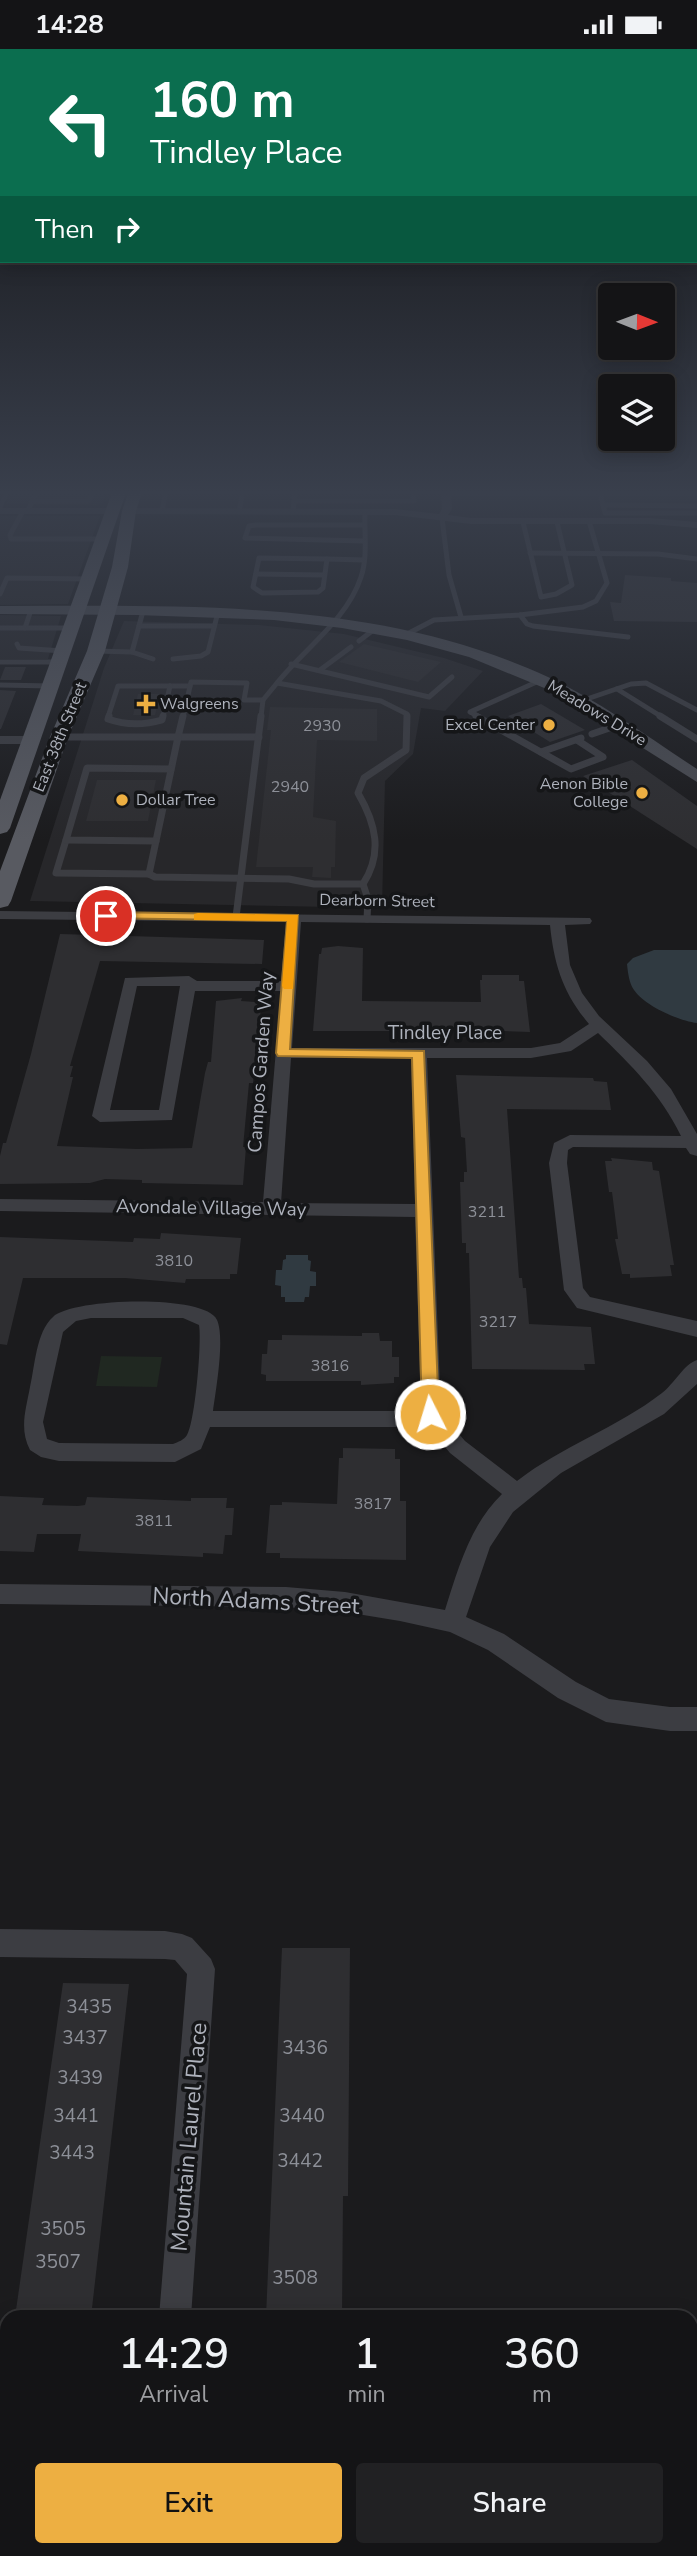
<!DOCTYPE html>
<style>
body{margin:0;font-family:"Nunito Sans",sans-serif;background:#212123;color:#f1f3f6;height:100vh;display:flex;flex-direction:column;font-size:26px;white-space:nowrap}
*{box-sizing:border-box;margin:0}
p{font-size:23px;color:#9d9ea1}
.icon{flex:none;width:38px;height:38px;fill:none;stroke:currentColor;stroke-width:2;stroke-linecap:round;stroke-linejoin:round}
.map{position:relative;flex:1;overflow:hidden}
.drawer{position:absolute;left:0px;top:2261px;width:698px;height:247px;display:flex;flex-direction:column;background:#141416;border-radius:21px 21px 0 0;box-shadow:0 4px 18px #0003,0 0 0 2px #333335}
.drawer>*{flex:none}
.guide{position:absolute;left:0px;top:0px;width:698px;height:214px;box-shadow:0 4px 18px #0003,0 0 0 2px #333335;background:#0b6e4f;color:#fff;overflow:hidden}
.needle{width:46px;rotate:91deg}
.controls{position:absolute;left:598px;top:234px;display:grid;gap:14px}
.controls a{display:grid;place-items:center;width:77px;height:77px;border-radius:7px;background:#141416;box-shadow:0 4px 18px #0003,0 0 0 2px #333335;font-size:35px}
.pin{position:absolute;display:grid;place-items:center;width:60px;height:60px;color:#fff;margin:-30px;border:4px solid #fff;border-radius:50%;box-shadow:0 2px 7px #0007}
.me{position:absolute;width:77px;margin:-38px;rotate:355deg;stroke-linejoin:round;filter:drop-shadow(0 0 5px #0008)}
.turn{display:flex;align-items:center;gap:24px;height:147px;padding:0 35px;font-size:32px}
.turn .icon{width:91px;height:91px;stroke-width:2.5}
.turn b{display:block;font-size:49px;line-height:60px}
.then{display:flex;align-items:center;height:66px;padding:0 35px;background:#0003;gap:14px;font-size:26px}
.eta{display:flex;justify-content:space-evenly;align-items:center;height:119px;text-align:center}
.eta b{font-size:42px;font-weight:600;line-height:49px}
.cta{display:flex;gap:14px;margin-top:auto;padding:14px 35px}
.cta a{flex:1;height:80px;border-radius:7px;background:#edaf42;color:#111;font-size:28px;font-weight:600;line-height:80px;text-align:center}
.cta a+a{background:#212123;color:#f1f3f6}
.status{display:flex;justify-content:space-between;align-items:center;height:49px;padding:0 35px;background:#141416;direction:ltr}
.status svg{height:19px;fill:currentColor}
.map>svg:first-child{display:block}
.built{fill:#27272a}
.green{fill:#202821}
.water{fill:#303a41}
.building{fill:#2e2e31}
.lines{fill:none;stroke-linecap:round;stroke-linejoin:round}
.lane-far1{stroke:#3c3d42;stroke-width:5}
.lane{stroke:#3c3d42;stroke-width:7}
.street{fill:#3c3d42;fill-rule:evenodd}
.secondary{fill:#4a4c52;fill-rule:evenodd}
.primary{fill:#585a61;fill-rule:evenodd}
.route{fill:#edaf42;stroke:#9a722b;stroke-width:2}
.slow{fill:#f59e0b}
.poi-dot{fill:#edaf42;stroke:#151618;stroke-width:2.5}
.labels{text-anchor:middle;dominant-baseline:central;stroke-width:7;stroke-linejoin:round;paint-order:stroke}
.far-poi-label{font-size:16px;fill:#aeb2bc;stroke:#151618;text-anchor:start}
.far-street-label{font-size:16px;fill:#aeb2bc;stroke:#151618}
.number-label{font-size:16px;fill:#8d9098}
.street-label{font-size:19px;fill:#aeb2bc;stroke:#151618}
.near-number-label{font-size:19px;fill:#8d9098}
.near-street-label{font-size:23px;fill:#aeb2bc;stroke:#151618}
</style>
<div class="status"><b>14:28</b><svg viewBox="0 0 49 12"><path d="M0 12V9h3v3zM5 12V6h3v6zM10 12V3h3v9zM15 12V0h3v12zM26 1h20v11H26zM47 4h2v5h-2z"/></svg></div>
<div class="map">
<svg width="697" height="2507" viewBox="0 0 697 2507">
<rect width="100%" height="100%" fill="#1b1b1d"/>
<g class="built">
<polygon points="13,441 107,441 102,455 95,456 6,455"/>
<polygon points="0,467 100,467 68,555 0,556"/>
<polygon points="0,566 61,567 48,610 0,610"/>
<polygon points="124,572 259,576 344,585 444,609 483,622 445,662 421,659 413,705 385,732 382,859 30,852 104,619"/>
</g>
<polygon class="green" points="101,1307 162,1308 157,1338 96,1337"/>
<g class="water">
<path d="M654,901h43v73c-18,-2 -52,-17 -63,-33 -5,-7 -6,-17 -7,-26l6,-6z"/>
<polygon points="286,1206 308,1206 308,1211 311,1212 310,1222 316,1223 316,1237 310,1237 309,1248 305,1248 304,1253 285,1253 285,1248 281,1248 281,1237 275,1236 276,1221 282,1221 283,1211 286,1210"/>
</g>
<g class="building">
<polygon points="625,526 671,529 671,532 697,534 697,573 614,572 610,553 621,554"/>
<polygon points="364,595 441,613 418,633 339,613"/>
<polygon points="5,618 26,618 21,631 0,631"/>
<polygon points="0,641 16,642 1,680 0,680"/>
<polygon points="138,645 160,645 155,666 133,666"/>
<polygon points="541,655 585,681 550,693 508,667"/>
<polygon points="270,658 377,660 377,692 317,691 313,768 336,772 335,818 331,818 331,829 312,828 313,818 256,818 271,681 267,681"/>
<polygon points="632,711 697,757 697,800 583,727"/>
<polygon points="97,731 156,731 148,772 86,772"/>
<polygon points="60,885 264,891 262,915 100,912 70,1017 73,1017 70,1028 73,1028 57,1097 137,1100 192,1099 205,1024 208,1013 211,1013 216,952 242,949 241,952 258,953 257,958 261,959 253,1034 249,1034 243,1098 246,1098 243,1136 142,1134 142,1131 105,1130 90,1134 0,1135 0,1107 3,1094 6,1094 31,1005"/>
<polygon points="338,897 363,899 362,952 481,953 480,931 482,931 482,926 519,926 519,932 524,932 530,983 413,979 401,979 401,982 313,982 319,905 321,905 322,899"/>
<polygon points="456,1026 593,1029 594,1032 607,1033 611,1061 507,1060 519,1229 522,1229 523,1239 526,1239 529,1275 591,1278 595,1315 584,1315 585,1321 472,1320 469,1204 466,1204 466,1194 462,1194 460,1133 464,1133 464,1123 467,1123 465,1089 461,1088"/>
<polygon points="611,1109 652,1113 653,1121 659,1122 674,1216 670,1216 672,1227 630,1229 630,1225 622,1225 615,1190 618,1190 612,1143 609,1143 605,1112 612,1112"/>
<polygon points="161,1184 241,1189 237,1225 230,1225 230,1230 186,1230 185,1234 125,1229 23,1229 7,1296 0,1295 0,1188 133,1193 134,1189 160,1190"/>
<polygon points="362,1284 379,1284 380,1292 392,1292 392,1308 399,1308 399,1328 394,1328 394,1334 361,1336 361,1332 266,1332 266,1326 261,1325 262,1305 267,1305 268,1291 282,1291 282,1286 362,1287"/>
<polygon points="343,1399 395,1400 395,1410 400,1410 400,1452 406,1452 406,1511 280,1509 280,1504 266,1504 270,1456 282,1456 282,1453 337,1455 339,1409 343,1409"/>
<polygon points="0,1447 44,1449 42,1456 78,1457 85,1456 87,1448 191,1452 191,1449 227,1449 226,1459 234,1459 232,1486 225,1486 223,1505 203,1504 203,1508 78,1502 81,1485 37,1485 34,1503 0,1502"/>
<polygon points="282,1899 350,1899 348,2147 343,2147 342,2268 266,2268"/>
<polygon points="63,1934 129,1935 91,2268 15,2268"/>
</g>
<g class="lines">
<g class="lane-far1">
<polyline points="447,444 697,444"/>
<polyline points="600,444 605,464 697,464"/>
<polyline points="32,452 37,441 93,442"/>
<polyline points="294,452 414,452 413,441"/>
<polyline points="603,456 697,457"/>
<polyline points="0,458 8,441"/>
<polyline points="23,462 10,486 11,490 101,490"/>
<polyline points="28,462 32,452 89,452 94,441"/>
<polyline points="162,462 166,441"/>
<polyline points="239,463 243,441"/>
<polyline points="293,463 295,441"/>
<path d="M365,463c-1,21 3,45 -4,65 -14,43 -57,72 -84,106l104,18 26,13v3"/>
<polyline points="442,469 449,526 461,568"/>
<polyline points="523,473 541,548 556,545 572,536 557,473"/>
<polyline points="364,476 256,476 249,477 245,489 364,492"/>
<polyline points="530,504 658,505 697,510"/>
<polygon points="259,509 327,510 323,539 318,543 262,544 253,538"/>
<polyline points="327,510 364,511"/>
<polyline points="256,525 324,526"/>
<polyline points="0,545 7,529 88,530"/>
<polyline points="31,561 25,579 71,579"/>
<polyline points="520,566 527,575 533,577 628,588"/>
<polyline points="139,577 214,577"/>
<polyline points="0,579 25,579"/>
<polyline points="407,585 434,571 520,566 583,558 596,552 607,534 589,472"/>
<polyline points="359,592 376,579"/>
<polyline points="17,595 19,599 63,602"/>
<polyline points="96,602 132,603 153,610"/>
<polyline points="132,603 143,562"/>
<polyline points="173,610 201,607 208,603 218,563"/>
<polyline points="0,613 59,613"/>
<polyline points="291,615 429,648 452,628"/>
<polyline points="320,621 351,598"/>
<polyline points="0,636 51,637"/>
<polyline points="170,637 190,637"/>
<polyline points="617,640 662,668"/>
<polyline points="581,652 631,635 646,634 697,661"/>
<polyline points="108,668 118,637 170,637"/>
<polyline points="163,668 170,637"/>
<polyline points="183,668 191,633 247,634 244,651 263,651"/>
<polyline points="261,668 263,651 277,634"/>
<polyline points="480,668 470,663 541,631"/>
</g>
<g class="lane">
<path d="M109,667l-1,3c17,6 36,6 54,1l1,-4"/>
<polyline points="183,667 178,688 259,688"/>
<polyline points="476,667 571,720 603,708 577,691"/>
<polyline points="660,667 697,690"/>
<polyline points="592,685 618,676"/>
<polyline points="59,688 178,688 149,825 155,828 289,830 314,835 363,835 368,850 367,870"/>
<polyline points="541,703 581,689"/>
<polyline points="66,791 56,824 149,825"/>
<polyline points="156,792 66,791 87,719 171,720"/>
<path d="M363,835c20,-31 13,-60 -5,-91l6,-15 42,-28 1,-34"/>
<polyline points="236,868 261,667"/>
</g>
<g class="street">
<polygon points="441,441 451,441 452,460 448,466 471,469 650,469 697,473 697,479 650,475 471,475 395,466 129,465 124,462 129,459 395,460 439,465 442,460"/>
<polygon points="0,459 110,459 115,462 110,465 0,465"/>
<polygon points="0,687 32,687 38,691 32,695 0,695"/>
<path d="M0,862l590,7 2,3 -2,3 -25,1 5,40 12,28 17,23 48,45 24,28 26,45v22l-7,-2 -4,-6 -113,-1 -5,3 -1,13 16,125 7,9 107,24v16l-120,-29 -13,-18 -15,-127 5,-20 16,-8 111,1c-21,-43 -50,-71 -83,-103l-27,18 -40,7h-104l14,355 24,28 52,40c45,-35 100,-53 145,-88 12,-9 22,-29 35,-33v24l-33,30 -103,59 -48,39 -23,35 -24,70 38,17 72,48 33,17 61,8h27v24h-27l-64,-9 -48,-24 -70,-48 -38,-18 -50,-11 -55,-9 -59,-5 -286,-3v-20l286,3 59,5 100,18c13,-41 25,-85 57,-116l-52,-41 -24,-29 -15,3h-201l-9,22 -26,13 -116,-1 -18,-4 -11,-7c-11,-21 -4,-41 0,-63 5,-21 6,-55 23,-70 19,-19 153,-23 164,3 8,18 -1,69 -4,91h198l10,-3 -6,-191 -415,-6v-12l263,3 18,-211h-86l-23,129 -72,2 -8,-6 33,-138 64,-2 8,5h84l5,-59 -286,-3zM301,873l249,3c4,40 13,68 39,99l-29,19 -29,5h-239zM137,937h43l-21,124h-49zM291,1009h120l4,146 -134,-1zM91,1269h92l16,7c3,16 -4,97 -12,110 -3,5 -9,7 -14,9l-114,-1 -12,-4 -4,-17 20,-90 13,-11z"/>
<polygon points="0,1880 165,1882 182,1885 192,1889 211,1910 215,1920 191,2268 159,2268 187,1925 175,1911 165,1910 0,1908"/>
<polygon points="140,2501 174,2501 173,2507 139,2507"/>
</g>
<path class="secondary" d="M0,557c183,0 378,-8 548,71 53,25 100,60 149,92v13l-143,-90 -85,-35 -62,-17 -65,-12 -68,-8 -137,-5 -137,-1z"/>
<g class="primary">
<polygon points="113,441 127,441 10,779 7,783 0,785 0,751"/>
<polygon points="129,441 143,441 136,462 128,518 105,602 68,688 11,852 8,857 0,859 0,822 50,688 87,602 112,518 122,462"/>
</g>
</g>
<linearGradient id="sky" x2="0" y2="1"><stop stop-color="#0f0f10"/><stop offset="0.56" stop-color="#393f4c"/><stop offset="1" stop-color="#393f4c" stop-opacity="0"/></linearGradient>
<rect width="697" height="792" fill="url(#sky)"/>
<polygon class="route" points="106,863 298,866 290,1000 424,1002 439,1365 437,1370 424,1370 422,1365 412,1009 278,1007 276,1004 287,872 101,869 100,867"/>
<polygon class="slow" points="198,864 298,866 293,940 284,940 282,937 287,872 194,871 194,865"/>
<g class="poi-dot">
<path d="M142.5 644.5h7v7h7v7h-7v7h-7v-7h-7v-7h7z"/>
<circle cx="549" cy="676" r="7"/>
<circle cx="642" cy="744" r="7"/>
<circle cx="122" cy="751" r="7"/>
</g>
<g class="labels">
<g class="far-poi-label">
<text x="160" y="655">Walgreens</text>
<text x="535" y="676" text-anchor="end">Excel Center</text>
<text x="628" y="735" text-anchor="end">Aenon Bible<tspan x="628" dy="18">College</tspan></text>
<text x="136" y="751">Dollar Tree</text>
</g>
<g class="far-street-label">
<text transform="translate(597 664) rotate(31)">Meadows Drive</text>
<text transform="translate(60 688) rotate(-68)">East 38th Street</text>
<text transform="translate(377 852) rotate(1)">Dearborn Street</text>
</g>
<g class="number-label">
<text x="322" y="677">2930</text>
<text x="290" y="738">2940</text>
<text x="487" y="1163">3211</text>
<text x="174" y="1212">3810</text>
<text x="498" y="1273">3217</text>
<text x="330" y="1317">3816</text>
<text x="373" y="1455">3817</text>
<text x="154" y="1472">3811</text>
</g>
<g class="street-label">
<text x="445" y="984">Tindley Place</text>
<text transform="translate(261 1013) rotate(-86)">Campos Garden Way</text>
<text transform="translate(211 1159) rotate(1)">Avondale Village Way</text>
</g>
<g class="near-number-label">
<text x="89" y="1958">3435</text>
<text x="85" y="1989">3437</text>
<text x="305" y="1999">3436</text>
<text x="80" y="2029">3439</text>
<text x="76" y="2067">3441</text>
<text x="302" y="2067">3440</text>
<text x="72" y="2104">3443</text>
<text x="300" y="2112">3442</text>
<text x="63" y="2180">3505</text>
<text x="58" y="2213">3507</text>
<text x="295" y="2229">3508</text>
</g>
<g class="near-street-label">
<text transform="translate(256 1552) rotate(3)">North Adams Street</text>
<text transform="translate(189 2088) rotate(-85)">Mountain Laurel Place</text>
</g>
</g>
</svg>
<div class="controls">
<a><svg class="needle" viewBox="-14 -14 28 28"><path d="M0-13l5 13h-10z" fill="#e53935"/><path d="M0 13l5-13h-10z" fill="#9d9ea1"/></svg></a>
<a><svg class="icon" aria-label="layers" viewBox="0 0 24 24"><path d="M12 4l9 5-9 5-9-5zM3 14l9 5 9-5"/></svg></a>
</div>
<div class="pin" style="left:106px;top:867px;background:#d93025"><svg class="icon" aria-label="arrive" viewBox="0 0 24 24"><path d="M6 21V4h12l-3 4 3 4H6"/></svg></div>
<svg class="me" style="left:430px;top:1365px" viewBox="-20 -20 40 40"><circle r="17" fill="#edaf42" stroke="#fff" stroke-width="3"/><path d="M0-11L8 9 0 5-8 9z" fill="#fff"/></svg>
<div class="guide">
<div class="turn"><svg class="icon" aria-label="left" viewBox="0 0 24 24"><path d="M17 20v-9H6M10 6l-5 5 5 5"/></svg><div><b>160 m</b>Tindley Place</div></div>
<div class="then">Then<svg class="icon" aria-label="right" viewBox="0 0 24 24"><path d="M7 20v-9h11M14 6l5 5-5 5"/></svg></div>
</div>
<section class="drawer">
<div class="eta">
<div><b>14:29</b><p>Arrival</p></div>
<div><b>1</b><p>min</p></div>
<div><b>360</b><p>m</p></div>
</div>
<div class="cta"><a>Exit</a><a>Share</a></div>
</section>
</div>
